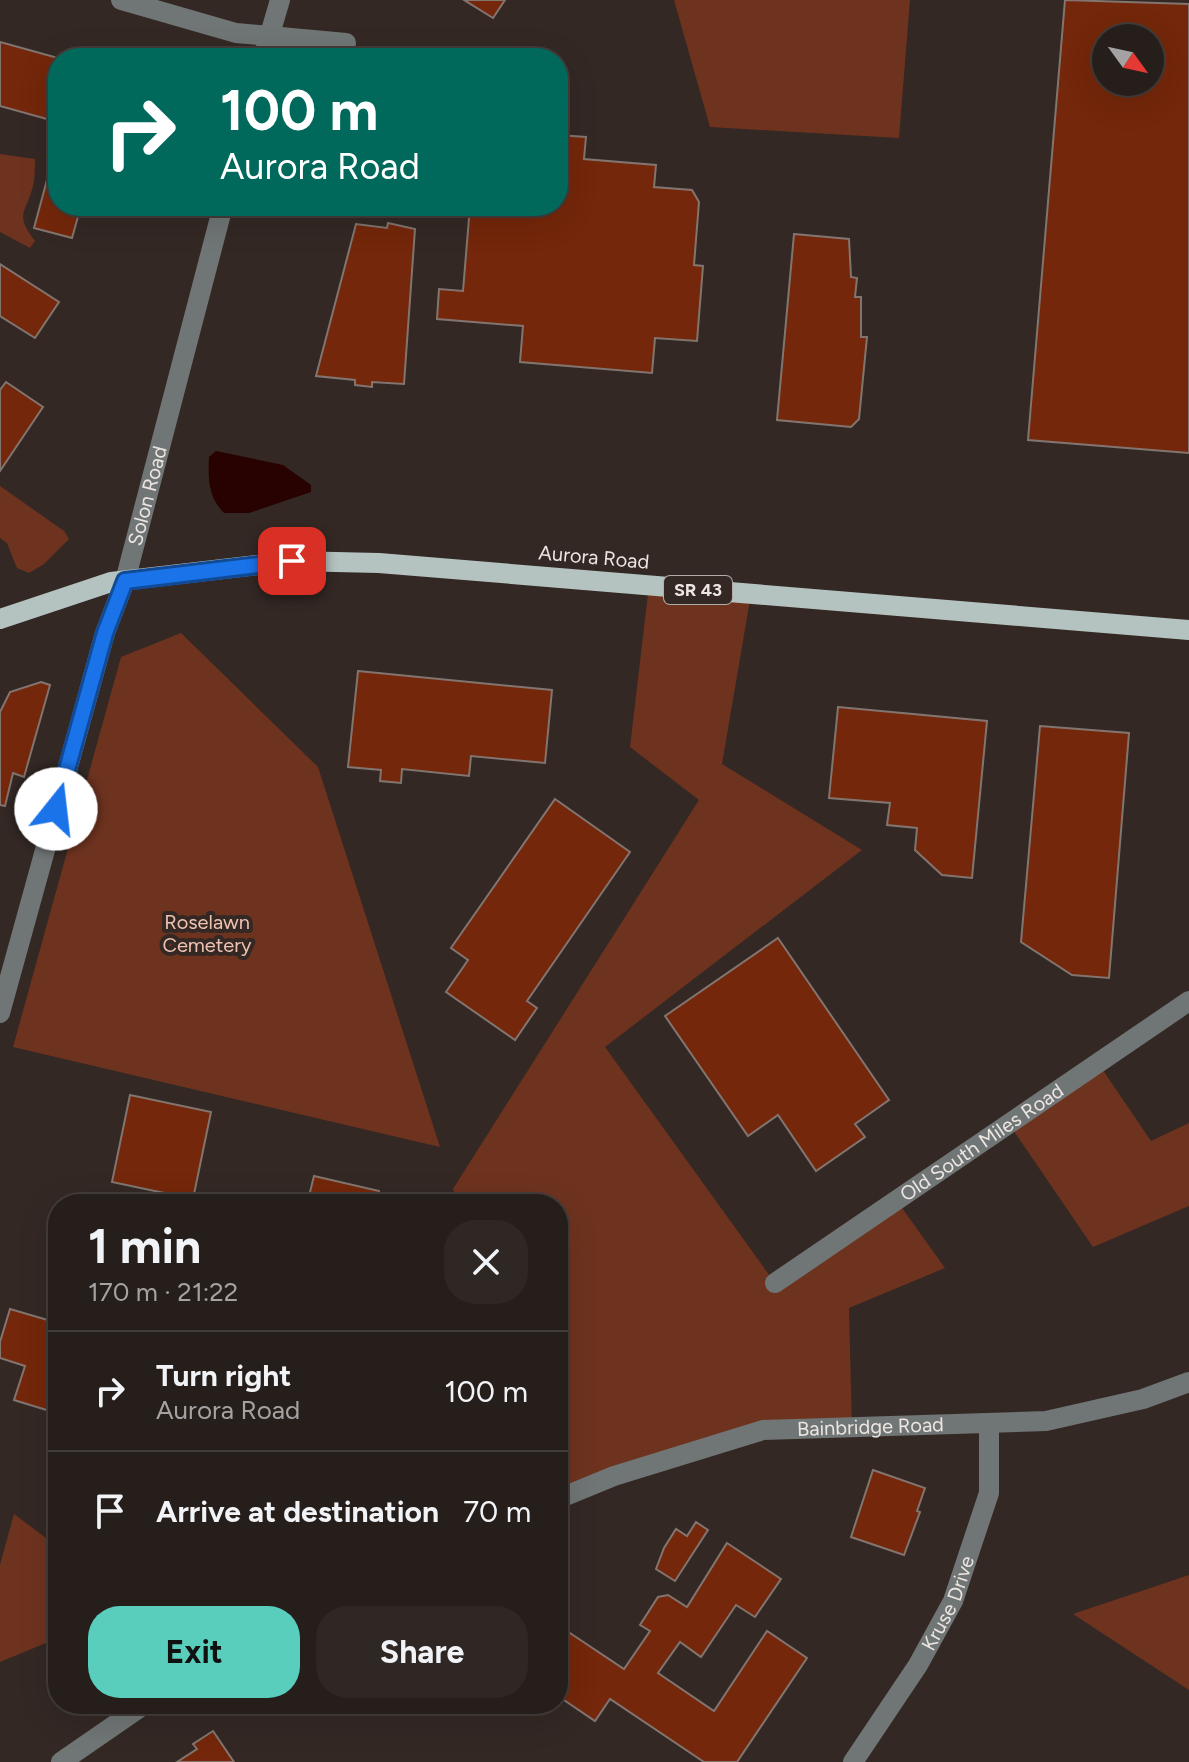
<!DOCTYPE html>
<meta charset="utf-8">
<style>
body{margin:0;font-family:Figtree,sans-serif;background:#2e2724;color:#f1f3f6;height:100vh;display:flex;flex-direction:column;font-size:30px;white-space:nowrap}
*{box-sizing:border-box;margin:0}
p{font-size:26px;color:#a4a2a3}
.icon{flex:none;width:44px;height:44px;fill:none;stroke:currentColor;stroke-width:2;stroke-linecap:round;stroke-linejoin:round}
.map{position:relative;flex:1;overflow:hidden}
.details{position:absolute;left:48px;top:1194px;width:520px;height:520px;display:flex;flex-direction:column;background:#261e1b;border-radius:32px;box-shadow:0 8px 32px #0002,0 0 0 2px #423c3a}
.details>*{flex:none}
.hud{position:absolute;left:48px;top:48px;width:520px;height:168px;border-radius:32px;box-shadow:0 8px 32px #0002,0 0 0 2px #423c3a;background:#00695c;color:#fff;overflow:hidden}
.needle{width:52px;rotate:123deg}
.tools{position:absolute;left:1092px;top:24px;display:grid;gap:16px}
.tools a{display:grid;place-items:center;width:72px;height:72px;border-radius:50%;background:#261e1b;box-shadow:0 8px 32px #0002,0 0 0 2px #423c3a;font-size:40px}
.pin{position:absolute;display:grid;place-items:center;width:68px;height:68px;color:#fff;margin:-34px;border-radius:16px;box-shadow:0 4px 12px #0006}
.me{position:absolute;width:88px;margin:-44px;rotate:16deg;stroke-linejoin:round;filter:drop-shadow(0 0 6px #0008)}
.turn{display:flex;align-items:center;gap:28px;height:168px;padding:0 40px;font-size:36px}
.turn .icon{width:104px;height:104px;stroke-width:2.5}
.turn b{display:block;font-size:56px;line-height:68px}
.round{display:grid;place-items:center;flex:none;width:84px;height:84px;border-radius:32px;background:#2e2724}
.headline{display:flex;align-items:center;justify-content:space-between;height:136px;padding:0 40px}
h1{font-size:48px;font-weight:700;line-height:60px}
.cta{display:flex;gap:16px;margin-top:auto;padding:16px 40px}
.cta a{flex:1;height:92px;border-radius:32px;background:#5acebc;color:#111;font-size:32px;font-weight:700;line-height:92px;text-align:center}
.cta a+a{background:#2e2724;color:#f1f3f6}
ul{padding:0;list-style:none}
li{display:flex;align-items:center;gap:24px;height:120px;padding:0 40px;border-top:2px solid #423c3a}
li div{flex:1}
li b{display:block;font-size:30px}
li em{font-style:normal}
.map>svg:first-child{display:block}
.green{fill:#6e331f}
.water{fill:#280200}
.building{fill:#74270a;stroke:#827570;stroke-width:2;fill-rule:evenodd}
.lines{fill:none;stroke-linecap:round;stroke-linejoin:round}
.minor{stroke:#707675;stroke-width:20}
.major{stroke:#b5c3c0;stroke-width:20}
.route-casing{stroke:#114b97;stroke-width:20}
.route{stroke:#1a73e8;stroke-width:14}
.labels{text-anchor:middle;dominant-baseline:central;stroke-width:8;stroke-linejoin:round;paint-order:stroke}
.shield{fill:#332824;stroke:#b4aca9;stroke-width:2}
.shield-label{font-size:18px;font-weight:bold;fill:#ece5e2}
.street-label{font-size:20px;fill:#ece5e2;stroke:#332824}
.park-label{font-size:20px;fill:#f0c2b2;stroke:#332824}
</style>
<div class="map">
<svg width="1189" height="1762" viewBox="0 0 1189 1762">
<rect width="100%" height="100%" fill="#332824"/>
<g class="green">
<polygon points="674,0 910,0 899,138 710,127"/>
<path d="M0,154l35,5c0,9 0,19 -2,27 -7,28 -19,27 2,55l-5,7 -30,-16z"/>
<polygon points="0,486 64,531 69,539 44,564 29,573 17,568 7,543 0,538"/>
<polygon points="649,585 751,594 722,764 862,850 605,1047 775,1283 897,1201 945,1268 849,1308 852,1429 763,1430 558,1499 558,1204 458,1204 453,1189 699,800 630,747"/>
<polygon points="181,633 318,767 440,1147 13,1047 121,657"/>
<polygon points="1098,1063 1151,1141 1189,1123 1189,1206 1093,1247 1009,1124"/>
<polygon points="14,1514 58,1547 58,1638 0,1662 0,1565"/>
<polygon points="1189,1575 1189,1690 1073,1614"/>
</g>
<path class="water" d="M216,451l67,14 28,20v7l-62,21h-25c-16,-16 -16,-34 -15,-56z"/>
<g class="building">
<polygon points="464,0 505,0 493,18"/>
<path d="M1065,0l124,4v449l-161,-13zM1106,38h44v44h-44z"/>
<polygon points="0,42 58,58 58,105 54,121 0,106"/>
<polygon points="558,135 586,137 584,159 656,165 654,187 692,190 699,202 694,265 703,266 697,341 655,338 652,373 520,362 523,326 437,319 439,289 463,291 470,206 558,206"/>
<polygon points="54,154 58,155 58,206 81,206 72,238 34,228"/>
<polygon points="388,223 415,229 404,384 372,382 372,387 355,385 355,380 316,376 356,224 387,228"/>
<polygon points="794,234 849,239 851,277 857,278 855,297 861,297 861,337 867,337 859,419 851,427 777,420"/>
<polygon points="0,264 59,302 35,338 0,316"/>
<polygon points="6,382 43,407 0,471 0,390"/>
<polygon points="358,671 552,690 545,763 471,756 469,776 402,769 401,783 380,781 381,770 348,767"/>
<polygon points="41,682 50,685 24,777 13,773 5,806 0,805 0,712 10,692"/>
<polygon points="838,707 987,721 972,878 942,875 915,850 917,828 887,825 890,803 829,798"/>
<polygon points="1040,726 1129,733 1109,978 1072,975 1021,942"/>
<polygon points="555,799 630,852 527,1001 537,1008 515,1040 446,992 468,960 451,948"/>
<polygon points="778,938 889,1100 855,1124 865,1137 816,1171 778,1115 748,1136 665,1016"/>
<polygon points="130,1095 211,1112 193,1199 112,1182"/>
<polygon points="314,1176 379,1191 376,1204 307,1204"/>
<polygon points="10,1309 58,1323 58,1396 53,1412 14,1400 25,1366 0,1358 0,1342"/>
<polygon points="873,1470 925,1488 917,1511 920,1512 904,1555 851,1537"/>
<polygon points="696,1522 708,1530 675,1581 656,1569 664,1548 676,1529 687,1536"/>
<polygon points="727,1543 781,1579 755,1617 736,1605 701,1657 680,1642 658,1673 714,1711 767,1631 807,1658 737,1762 704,1762 610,1699 595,1721 558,1696 558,1625 624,1669 650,1631 640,1625 658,1597 668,1595 687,1607"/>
<polygon points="213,1731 234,1762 177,1762 197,1749 193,1744"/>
</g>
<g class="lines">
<g class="minor">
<polyline points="121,0 236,33 346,43"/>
<polyline points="263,58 280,0"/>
<path id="s1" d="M0,1013l105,-380 20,-52 98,-375"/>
<path id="s2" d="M775,1283l414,-282"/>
<path id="s3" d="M558,1499l56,-23 149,-46 283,-9 97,-22 46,-17"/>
<polyline points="61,1762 145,1704"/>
<path id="s4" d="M853,1762l65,-97 35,-64 36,-108v-69"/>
</g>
<polyline class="major" points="0,619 111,582 292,561 379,563 1189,630"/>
</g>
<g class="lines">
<g class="route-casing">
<polyline id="route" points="56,809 105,633 125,581 292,561"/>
</g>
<use href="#route" class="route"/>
</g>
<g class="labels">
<rect class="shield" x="664" y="576" width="68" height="28" rx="6"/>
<g class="shield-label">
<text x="698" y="590">SR 43</text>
</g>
<g class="street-label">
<text stroke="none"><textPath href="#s1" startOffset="538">Solon Road</textPath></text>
<text transform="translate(594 557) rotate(5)">Aurora Road</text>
<text stroke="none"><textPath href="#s2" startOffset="250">Old South Miles Road</textPath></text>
<text stroke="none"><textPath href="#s3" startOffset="324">Bainbridge Road</textPath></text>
<text stroke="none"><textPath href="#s4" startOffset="186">Kruse Drive</textPath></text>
</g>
<g class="park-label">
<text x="207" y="922">Roselawn<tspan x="207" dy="23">Cemetery</tspan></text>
</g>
</g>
</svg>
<div class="tools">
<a><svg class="needle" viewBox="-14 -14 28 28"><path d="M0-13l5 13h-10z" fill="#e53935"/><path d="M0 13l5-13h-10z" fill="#a4a2a3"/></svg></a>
</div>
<div class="pin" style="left:292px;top:561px;background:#d93025"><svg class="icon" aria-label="arrive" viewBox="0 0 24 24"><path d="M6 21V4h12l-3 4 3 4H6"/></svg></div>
<svg class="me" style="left:56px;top:809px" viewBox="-20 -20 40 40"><circle r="19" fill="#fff"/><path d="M0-13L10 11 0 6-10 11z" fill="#1a73e8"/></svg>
<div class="hud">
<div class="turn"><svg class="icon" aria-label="right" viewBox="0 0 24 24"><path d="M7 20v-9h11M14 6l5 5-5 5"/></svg><div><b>100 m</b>Aurora Road</div></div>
</div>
<section class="details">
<div class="headline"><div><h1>1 min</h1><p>170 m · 21:22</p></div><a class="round"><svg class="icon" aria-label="close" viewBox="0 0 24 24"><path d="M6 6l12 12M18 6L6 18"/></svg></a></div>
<ul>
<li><svg class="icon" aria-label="right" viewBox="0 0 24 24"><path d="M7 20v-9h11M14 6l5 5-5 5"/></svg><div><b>Turn right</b><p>Aurora Road</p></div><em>100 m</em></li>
<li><svg class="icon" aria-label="arrive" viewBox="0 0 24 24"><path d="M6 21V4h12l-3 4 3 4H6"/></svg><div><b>Arrive at destination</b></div><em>70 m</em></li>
</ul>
<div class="cta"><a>Exit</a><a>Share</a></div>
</section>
</div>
